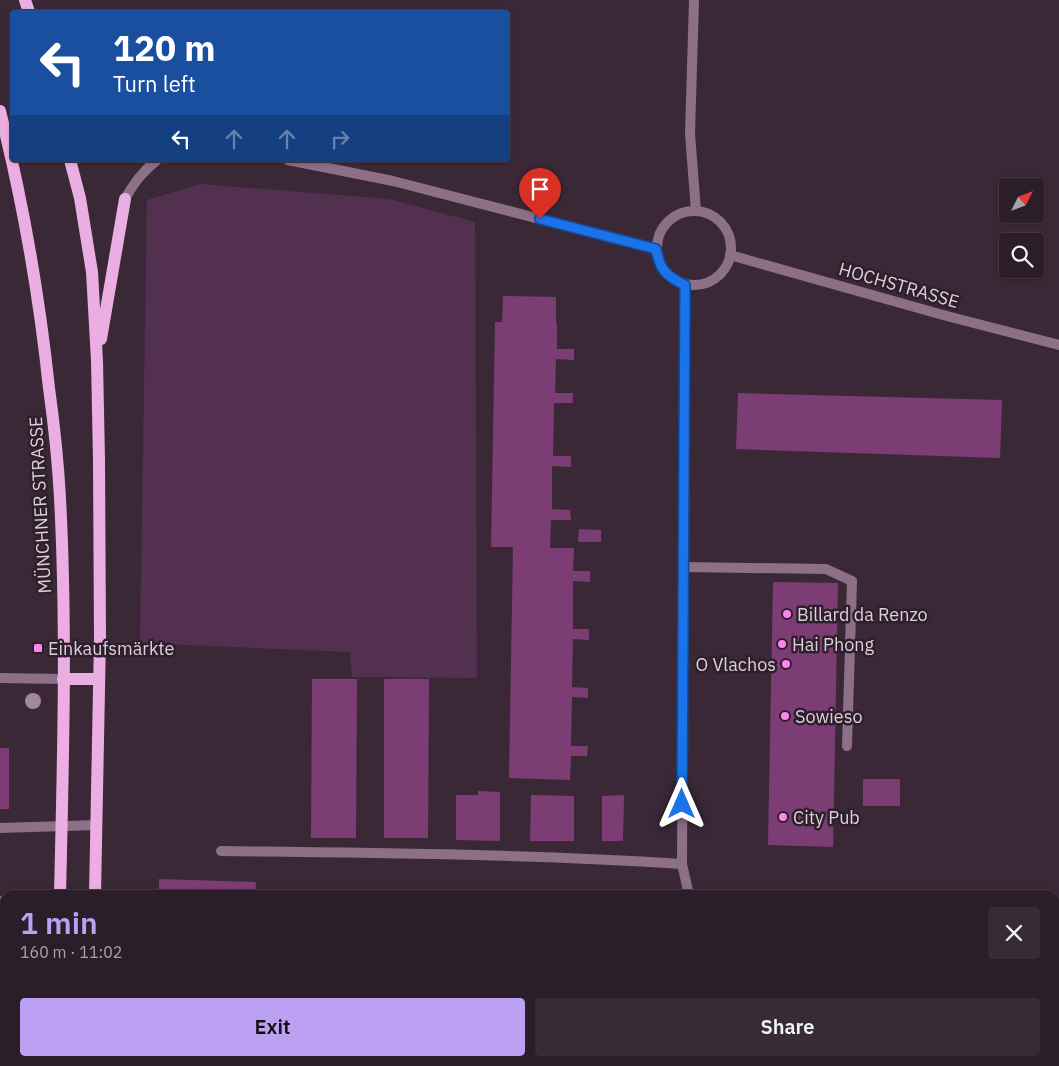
<!DOCTYPE html>
<meta charset="utf-8">
<style>
body{margin:0;font-family:"IBM Plex Sans",sans-serif;background:#382b35;color:#f1f3f6;height:100vh;display:flex;flex-direction:column;font-size:19px;white-space:nowrap}
*{box-sizing:border-box;margin:0}
p{font-size:16px;color:#a6a2a8}
.icon{flex:none;width:28px;height:28px;fill:none;stroke:currentColor;stroke-width:2;stroke-linecap:round;stroke-linejoin:round}
.map{position:relative;flex:1;overflow:hidden}
.side{position:absolute;left:0px;top:890px;width:1060px;height:176px;display:flex;flex-direction:column;background:#2c1e29;border-radius:15px 15px 0 0;box-shadow:0 1px 4px #0004,0 0 0 1px #483c46}
.side>*{flex:none}
.guide{position:absolute;left:10px;top:10px;width:500px;height:152px;border-radius:5px;box-shadow:0 1px 4px #0004,0 0 0 1px #483c46;background:#1a4fa0;color:#fff;overflow:hidden}
.needle{width:32px;rotate:48deg}
.fabs{position:absolute;left:999px;top:178px;display:grid;gap:10px}
.fabs a{display:grid;place-items:center;width:45px;height:45px;border-radius:5px;background:#2c1e29;box-shadow:0 1px 4px #0004,0 0 0 1px #483c46;font-size:25px}
.pin{position:absolute;display:grid;place-items:center;width:42px;height:42px;color:#fff;margin:-51px -21px;border-radius:50% 50% 50% 0;rotate:-45deg;box-shadow:0 0 5px #0007}
.pin .icon{rotate:45deg}
.me{position:absolute;width:55px;margin:-28px;rotate:0deg;stroke-linejoin:round;filter:drop-shadow(0 0 4px #0008)}
.turn{display:flex;align-items:center;gap:18px;height:105px;padding:0 20px;font-size:22px}
.turn .icon{width:65px;height:65px;stroke-width:2.5}
.turn b{display:block;font-size:35px;line-height:42px}
.lanes{display:flex;align-items:center;height:48px;padding:0 20px;background:#0003;justify-content:center;gap:25px;direction:ltr}
.lanes .off{opacity:.35}
.round{display:grid;place-items:center;flex:none;width:52px;height:52px;border-radius:5px;background:#382b35}
.overview{display:flex;align-items:center;justify-content:space-between;height:85px;padding:0 20px}
h1{font-size:30px;font-weight:600;line-height:38px;color:#bca0f2}
.button{display:flex;gap:10px;margin-top:auto;padding:10px 20px}
.button a{flex:1;height:58px;border-radius:5px;background:#bca0f2;color:#111;font-size:20px;font-weight:600;line-height:58px;text-align:center}
.button a+a{background:#382b35;color:#f1f3f6}
.map>svg:first-child{display:block}
.green{fill:#543050}
.building{fill:#7c3d75}
.lines{fill:none;stroke-linecap:round;stroke-linejoin:round}
.service{stroke:#8d6f88;stroke-width:10}
.minor{stroke:#8d6f88;stroke-width:10}
.primary{stroke:#ebaee2;stroke-width:12}
.tree{fill:#a3879e}
.route-casing{stroke:#114b97;stroke-width:12}
.route{stroke:#1a73e8;stroke-width:9}
.poi-dot{fill:#f888eb;stroke:#2f1f2d;stroke-width:2}
.labels{text-anchor:middle;dominant-baseline:central;stroke-width:5;stroke-linejoin:round;paint-order:stroke}
.street-label{font-size:18px;fill:#dcd1da;stroke:#2f1f2d}
.poi-label{font-size:18px;fill:#dcd1da;stroke:#2f1f2d;text-anchor:start}
</style>
<div class="map">
<svg width="1059" height="1066" viewBox="0 0 1059 1066">
<rect width="100%" height="100%" fill="#3a2837"/>
<polygon class="green" points="200,184 389,199 475,222 477,678 352,677 350,652 140,643 147,200"/>
<g class="building">
<polygon points="503,296 556,297 556,323 557,323 557,349 574,349 574,360 556,359 555,393 573,393 573,403 554,403 553,456 571,456 571,467 552,466 552,509 570,510 571,520 551,520 550,548 574,548 573,571 590,571 590,582 573,581 573,629 589,629 589,640 573,639 572,687 588,688 588,698 572,697 571,746 588,746 587,756 571,756 570,780 509,778 513,547 491,547 495,322 502,322"/>
<polygon points="738,393 1002,400 1000,458 736,449"/>
<polygon points="579,529 601,530 601,542 578,542"/>
<polygon points="773,582 838,583 833,847 768,845"/>
<polygon points="312,679 357,679 356,838 311,838"/>
<polygon points="384,679 429,679 428,838 384,838"/>
<rect x="0" y="748" width="9" height="61"/>
<rect x="863" y="779" width="37" height="27"/>
<polygon points="478,791 500,792 500,841 456,840 456,795 478,795"/>
<polygon points="531,795 574,796 574,841 530,841"/>
<polygon points="624,795 623,841 602,841 602,796"/>
<polygon points="159,879 256,882 255,895 159,895"/>
<polygon points="557,891 625,893 625,895 557,895"/>
<rect x="0" y="923" width="5" height="52"/>
<rect x="156" y="1061" width="78" height="5"/>
<rect x="744" y="1061" width="54" height="5"/>
</g>
<g class="lines">
<g class="service">
<polyline points="684,567 826,569 852,581 847,746"/>
<polyline points="0,678 63,679"/>
<polyline points="0,828 97,825"/>
<path d="M221,851c154,2 308,3 461,13"/>
<polyline points="0,901 5,902"/>
<polyline points="0,1030 5,1030"/>
<polyline points="17,1066 17,1061"/>
</g>
<g class="minor">
<polyline points="694,0 690,134 696,211"/>
<polyline points="288,160 393,181 656,249"/>
<path d="M125,199c9,-16 17,-27 32,-39"/>
<circle cx="694" cy="248" r="37"/>
<polyline points="730,255 943,315 1059,345"/>
<polyline points="685,285 682,864 689,895"/>
<polyline points="690,1066 690,1061"/>
</g>
<g class="primary">
<polyline points="25,0 29,12"/>
<path d="M0,111c23,91 39,183 49,277 5,36 9,73 11,110 7,132 3,265 0,397"/>
<polyline points="70,160 80,198 92,272 97,361 99,460 100,638 95,895"/>
<polyline points="101,339 125,199"/>
<polyline points="63,679 99,679"/>
<polyline points="56,1066 56,1061"/>
<polyline points="92,1066 92,1061"/>
</g>
</g>
<circle class="tree" cx="33" cy="701" r="8"/>
<g class="lines">
<g class="route-casing">
<path id="route" d="M540,219l116,30c4,21 10,27 29,36l-3,519"/>
</g>
<use href="#route" class="route"/>
</g>
<g class="poi-dot">
<circle cx="787" cy="614" r="5"/>
<circle cx="782" cy="644" r="5"/>
<rect x="33" y="643" width="10" height="10" rx="2.5"/>
<circle cx="786" cy="664" r="5"/>
<circle cx="785" cy="716" r="5"/>
<circle cx="783" cy="817" r="5"/>
</g>
<g class="labels">
<g class="street-label">
<text transform="translate(899 285) rotate(16)">HOCHSTRASSE</text>
<text transform="translate(40 505) rotate(-93)">MÜNCHNER STRASSE</text>
</g>
<g class="poi-label">
<text x="797" y="614">Billard da Renzo</text>
<text x="792" y="644">Hai Phong</text>
<text x="48" y="648">Einkaufsmärkte</text>
<text x="776" y="664" text-anchor="end">O Vlachos</text>
<text x="795" y="716">Sowieso</text>
<text x="793" y="817">City Pub</text>
</g>
</g>
</svg>
<div class="fabs">
<a><svg class="needle" viewBox="-14 -14 28 28"><path d="M0-13l5 13h-10z" fill="#e53935"/><path d="M0 13l5-13h-10z" fill="#a6a2a8"/></svg></a>
<a><svg class="icon" aria-label="search" viewBox="0 0 24 24"><circle cx="10" cy="10" r="6"/><path d="M15 15l6 6"/></svg></a>
</div>
<div class="pin" style="left:540px;top:219px;background:#d93025"><svg class="icon" aria-label="arrive" viewBox="0 0 24 24"><path d="M6 21V4h12l-3 4 3 4H6"/></svg></div>
<svg class="me" style="left:682px;top:804px" viewBox="-20 -20 40 40"><path d="M0-17L14 15 0 8-14 15z" fill="#1a73e8" stroke="#fff" stroke-width="4"/></svg>
<div class="guide">
<div class="turn"><svg class="icon" aria-label="left" viewBox="0 0 24 24"><path d="M17 20v-9H6M10 6l-5 5 5 5"/></svg><div><b>120 m</b>Turn left</div></div>
<div class="lanes"><svg class="icon" aria-label="left" viewBox="0 0 24 24"><path d="M17 20v-9H6M10 6l-5 5 5 5"/></svg><svg class="icon off" aria-label="ahead" viewBox="0 0 24 24"><path d="M12 20V5M6 11l6-6 6 6"/></svg><svg class="icon off" aria-label="ahead" viewBox="0 0 24 24"><path d="M12 20V5M6 11l6-6 6 6"/></svg><svg class="icon off" aria-label="right" viewBox="0 0 24 24"><path d="M7 20v-9h11M14 6l5 5-5 5"/></svg></div>
</div>
<section class="side">
<div class="overview"><div><h1>1 min</h1><p>160 m · 11:02</p></div><a class="round"><svg class="icon" aria-label="close" viewBox="0 0 24 24"><path d="M6 6l12 12M18 6L6 18"/></svg></a></div>
<div class="button"><a>Exit</a><a>Share</a></div>
</section>
</div>
